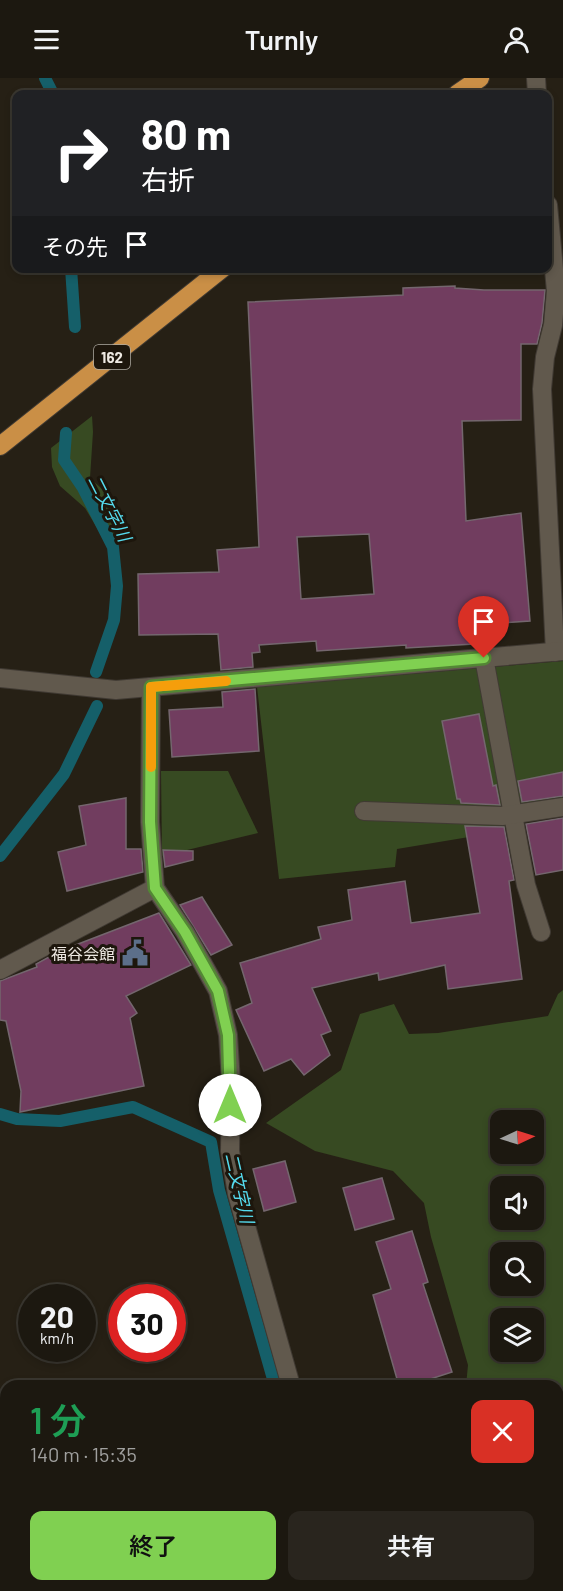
<!DOCTYPE html>
<html lang="ja">
<meta charset="utf-8">
<style>
body{margin:0;font-family:Barlow,"Noto Sans JP",sans-serif;background:#29251e;color:#f1f3f6;height:100vh;display:flex;flex-direction:column;font-size:22px;white-space:nowrap}
*{box-sizing:border-box;margin:0}
p{font-size:20px;color:#a0a09f}
.icon{flex:none;width:33px;height:33px;fill:none;stroke:currentColor;stroke-width:2;stroke-linecap:round;stroke-linejoin:round}
.map{position:relative;flex:1;overflow:hidden}
.drawer{position:absolute;left:0px;top:1302px;width:564px;height:212px;display:flex;flex-direction:column;background:#1c1810;border-radius:18px 18px 0 0;box-shadow:0 3px 9px #0003,0 0 0 2px #3a3730}
.drawer>*{flex:none}
.banner{position:absolute;left:12px;top:12px;width:540px;height:183px;border-radius:12px;box-shadow:0 3px 9px #0003,0 0 0 2px #3a3730;background:#202124;color:#fff;overflow:hidden}
.needle{width:39px;rotate:86deg}
.tools{position:absolute;left:490px;top:1032px;display:grid;gap:12px}
.tools a{display:grid;place-items:center;width:54px;height:54px;border-radius:12px;background:#1c1810;box-shadow:0 3px 9px #0003,0 0 0 2px #3a3730;font-size:30px}
.speed{position:absolute;left:18px;top:1206px;display:flex;gap:12px;font-size:30px;font-weight:700;text-align:center}
.speed>*{display:grid;place-content:center;width:78px;height:78px;border-radius:50%;background:#1c1810;box-shadow:0 3px 9px #0003,0 0 0 2px #3a3730;line-height:1}
.speed small{font-size:15px;font-weight:400}
.speed .limit{border:9px solid #d22;background:#fff;color:#111}
.pin{position:absolute;display:grid;place-items:center;width:51px;height:51px;color:#fff;margin:-62px -26px;border-radius:50% 50% 50% 0;rotate:-45deg;box-shadow:0 0 6px #0007}
.pin .icon{rotate:45deg}
.me{position:absolute;width:66px;margin:-33px;rotate:0deg;stroke-linejoin:round;filter:drop-shadow(0 0 4px #0008)}
.turn{display:flex;align-items:center;gap:21px;height:126px;padding:0 30px;font-size:27px}
.turn .icon{width:78px;height:78px;stroke-width:2.5}
.turn b{display:block;font-size:42px;line-height:51px}
.then{display:flex;align-items:center;height:57px;padding:0 30px;background:#0003;gap:12px;font-size:22px}
.round{display:grid;place-items:center;flex:none;width:63px;height:63px;border-radius:12px;background:#29251e}
.head{display:flex;align-items:center;justify-content:space-between;height:102px;padding:0 30px}
h1{font-size:36px;font-weight:600;line-height:45px;color:#1e9e55}
.button{display:flex;gap:12px;margin-top:auto;padding:12px 30px}
.button a{flex:1;height:69px;border-radius:12px;background:#80d051;color:#111;font-size:24px;font-weight:600;line-height:69px;text-align:center}
.button a+a{background:#29251e;color:#f1f3f6}
header{display:flex;justify-content:space-between;align-items:center;height:78px;padding:0 30px;background:#1c1810;font-size:27px;font-weight:600}
.map>svg:first-child{display:block}
.green{fill:#374a22;fill-rule:evenodd}
.lines{fill:none;stroke-linecap:round;stroke-linejoin:round}
.stream{stroke:#155f69;stroke-width:12}
.building{fill:#713d5f;stroke:#74666e;stroke-width:1.5;fill-rule:evenodd}
.minor-casing{stroke:#403a33;stroke-width:20}
.highway-casing{stroke:#403a33;stroke-width:20}
.minor{stroke:#61594d;stroke-width:18}
.highway{stroke:#ca8f46;stroke-width:18}
.route-casing{stroke:#538735;stroke-width:15}
.route{stroke:#80d051;stroke-width:10}
.slow{stroke:#f59e0b;stroke-width:10}
.labels{text-anchor:middle;dominant-baseline:central;stroke-width:6;stroke-linejoin:round;paint-order:stroke}
.shield{fill:#1d160c;stroke:#afaaa2;stroke-width:1.5}
.shield-label{font-size:15px;font-weight:bold;fill:#eee9e2}
.poi-label{font-size:16px;fill:#eee9e2;stroke:#1d160c;text-anchor:end}
.water-label{font-size:18px;font-style:italic;fill:#55dbee;stroke:#1d160c}
</style>
<header><svg class="icon" aria-label="menu" viewBox="0 0 24 24"><path d="M4 6h16M4 12h16M4 18h16"/></svg>Turnly<svg class="icon" aria-label="person" viewBox="0 0 24 24"><circle cx="12" cy="8" r="4"/><path d="M4 21q1-7 8-7t8 7"/></svg></header>
<div class="map">
<svg width="563" height="1513" viewBox="0 0 563 1513">
<rect width="100%" height="100%" fill="#262015"/>
<g class="green">
<polygon points="92,338 93,354 90,400 115,423 117,472 111,473 85,430 60,408 52,389 51,370"/>
<polygon points="563,583 563,719 506,728 505,753 397,771 395,789 279,801 257,609"/>
<polygon points="161,693 228,693 258,755 162,778"/>
<path d="M563,912v601h-82l-4,-5h81v-200h-92l2,-21 -37,-128 -7,-34 -31,-32 -78,-20 -49,-28 75,-53 19,-56 34,-10 15,30 29,-1 110,-17 10,-22zM501,1042h33v34h-33zM501,1108h33v34h-33zM501,1174h33v34h-33zM501,1240h33v34h-33z"/>
</g>
<g class="lines">
<g class="stream">
<polyline points="45,0 53,16"/>
<polyline points="71,190 75,249"/>
<polyline points="66,355 64,382 83,410 113,469 117,508 114,542 96,594"/>
<polyline points="0,778 64,696 97,628"/>
<polyline points="0,1036 17,1041 60,1043 133,1029 211,1064 219,1112 275,1308"/>
<polyline points="0,1396 6,1402"/>
<polyline points="102,1508 106,1513"/>
</g>
</g>
<g class="building">
<path d="M455,208v2l29,2h61l-3,33 -5,21h-16v76l-59,1 4,100 55,-8 9,108 -57,4 1,19 -68,4v-3l-89,6 -1,-10 -57,4 1,7 -8,1 1,14 -32,3 -3,-36 -79,1 -1,-61 81,-2 -2,-22 42,-3 -11,-245 155,-7v-7zM369,456l5,60 -73,5 -4,-62z"/>
<polygon points="255,611 259,673 172,679 169,632 223,629 222,614"/>
<polygon points="479,636 493,708 496,707 500,727 461,725 460,721 457,721 442,643"/>
<polygon points="563,694 563,718 522,724 518,703"/>
<polygon points="126,720 126,771 141,771 143,794 67,813 58,774 86,767 79,728"/>
<polygon points="563,740 563,792 536,797 526,746"/>
<polygon points="465,748 504,749 514,802 509,803 522,901 448,911 445,887 379,902 378,895 312,910 331,953 321,957 330,977 304,997 291,981 264,993 236,932 252,925 240,885 321,861 318,849 352,842 348,812 405,803 411,845 480,835"/>
<polygon points="163,772 193,773 193,782 165,789"/>
<polygon points="202,819 232,867 211,877 180,827"/>
<polygon points="159,835 191,887 126,918 137,935 130,940 144,1008 20,1034 21,1013 6,943 0,942 0,903 37,889 36,886 60,873"/>
<polygon points="285,1083 296,1124 264,1133 253,1091"/>
<polygon points="382,1100 394,1141 355,1152 343,1110"/>
<polygon points="412,1153 428,1204 423,1206 452,1294 409,1308 399,1308 373,1217 391,1211 376,1164"/>
</g>
<g class="lines">
<g class="minor-casing">
<g id="minor">
<polyline points="536,0 537,16"/>
<polyline points="548,127 556,213 553,247 545,279 542,311 555,574"/>
<polyline points="484,580 526,807 541,854"/>
<polyline points="0,600 116,612 563,573"/>
<polyline points="151,609 150,744 155,810 185,854 218,913 228,957 231,1004 230,1073 237,1116 291,1308"/>
<polyline points="364,733 502,738 563,729"/>
<polyline points="0,892 155,810"/>
<polyline points="0,1364 6,1370"/>
<polyline points="127,1508 130,1513"/>
<polyline points="236,1513 241,1508"/>
</g>
</g>
<g class="highway-casing">
<g id="highway">
<polyline points="457,16 480,0"/>
<polyline points="0,368 223,190"/>
</g>
</g>
<use href="#minor" class="minor"/>
<use href="#highway" class="highway"/>
</g>
<g class="lines">
<g class="route-casing">
<polyline id="route" points="230,1027 228,957 218,913 185,854 155,810 150,744 151,609 484,580"/>
</g>
<use href="#route" class="route"/>
<polyline class="slow" points="151,689 151,609 226,603"/>
</g>
<defs>
<g id="civic-bare" transform="scale(2.07)"><path d="M-.6-6.5H3V-4.5H.6V-3L4-1V1h2V6H-6V1h2V-1L-.6-3ZM-1.2 2.5V6h2.4V2.5Z" fill="#5c6f8a" stroke="#1d160c" stroke-width="2.5" paint-order="stroke"/></g>
</defs>
<g fill-rule="evenodd">
<use href="#civic-bare" x="135" y="875"/>
</g>
<g class="labels">
<rect class="shield" x="94" y="267" width="36" height="24" rx="4.5"/>
<g class="shield-label">
<text x="112" y="279">162</text>
</g>
<g class="poi-label">
<text x="115" y="875">福谷会館</text>
</g>
<g class="water-label">
<text transform="translate(110 430) rotate(63)">二文字川</text>
<text transform="translate(240 1110) rotate(77)">二文字川</text>
</g>
</g>
</svg>
<div class="tools">
<a><svg class="needle" viewBox="-14 -14 28 28"><path d="M0-13l5 13h-10z" fill="#e53935"/><path d="M0 13l5-13h-10z" fill="#a0a09f"/></svg></a>
<a><svg class="icon" aria-label="sound" viewBox="0 0 24 24"><path d="M4 9h4l5-4v14l-5-4H4zM17 9q2 3 0 6"/></svg></a>
<a><svg class="icon" aria-label="search" viewBox="0 0 24 24"><circle cx="10" cy="10" r="6"/><path d="M15 15l6 6"/></svg></a>
<a><svg class="icon" aria-label="layers" viewBox="0 0 24 24"><path d="M12 4l9 5-9 5-9-5zM3 14l9 5 9-5"/></svg></a>
</div>
<div class="speed"><div>20<small>km/h</small></div><div class="limit">30</div></div>
<div class="pin" style="left:484px;top:580px;background:#d93025"><svg class="icon" aria-label="arrive" viewBox="0 0 24 24"><path d="M6 21V4h12l-3 4 3 4H6"/></svg></div>
<svg class="me" style="left:230px;top:1027px" viewBox="-20 -20 40 40"><circle r="19" fill="#fff"/><path d="M0-13L10 11 0 6-10 11z" fill="#80d051"/></svg>
<div class="banner">
<div class="turn"><svg class="icon" aria-label="right" viewBox="0 0 24 24"><path d="M7 20v-9h11M14 6l5 5-5 5"/></svg><div><b>80 m</b>右折</div></div>
<div class="then">その先<svg class="icon" aria-label="arrive" viewBox="0 0 24 24"><path d="M6 21V4h12l-3 4 3 4H6"/></svg></div>
</div>
<section class="drawer">
<div class="head"><div><h1>1 分</h1><p>140 m · 15:35</p></div><a class="round" style="background:#d93025;color:#fff"><svg class="icon" aria-label="close" viewBox="0 0 24 24"><path d="M6 6l12 12M18 6L6 18"/></svg></a></div>
<div class="button"><a>終了</a><a>共有</a></div>
</section>
</div>
